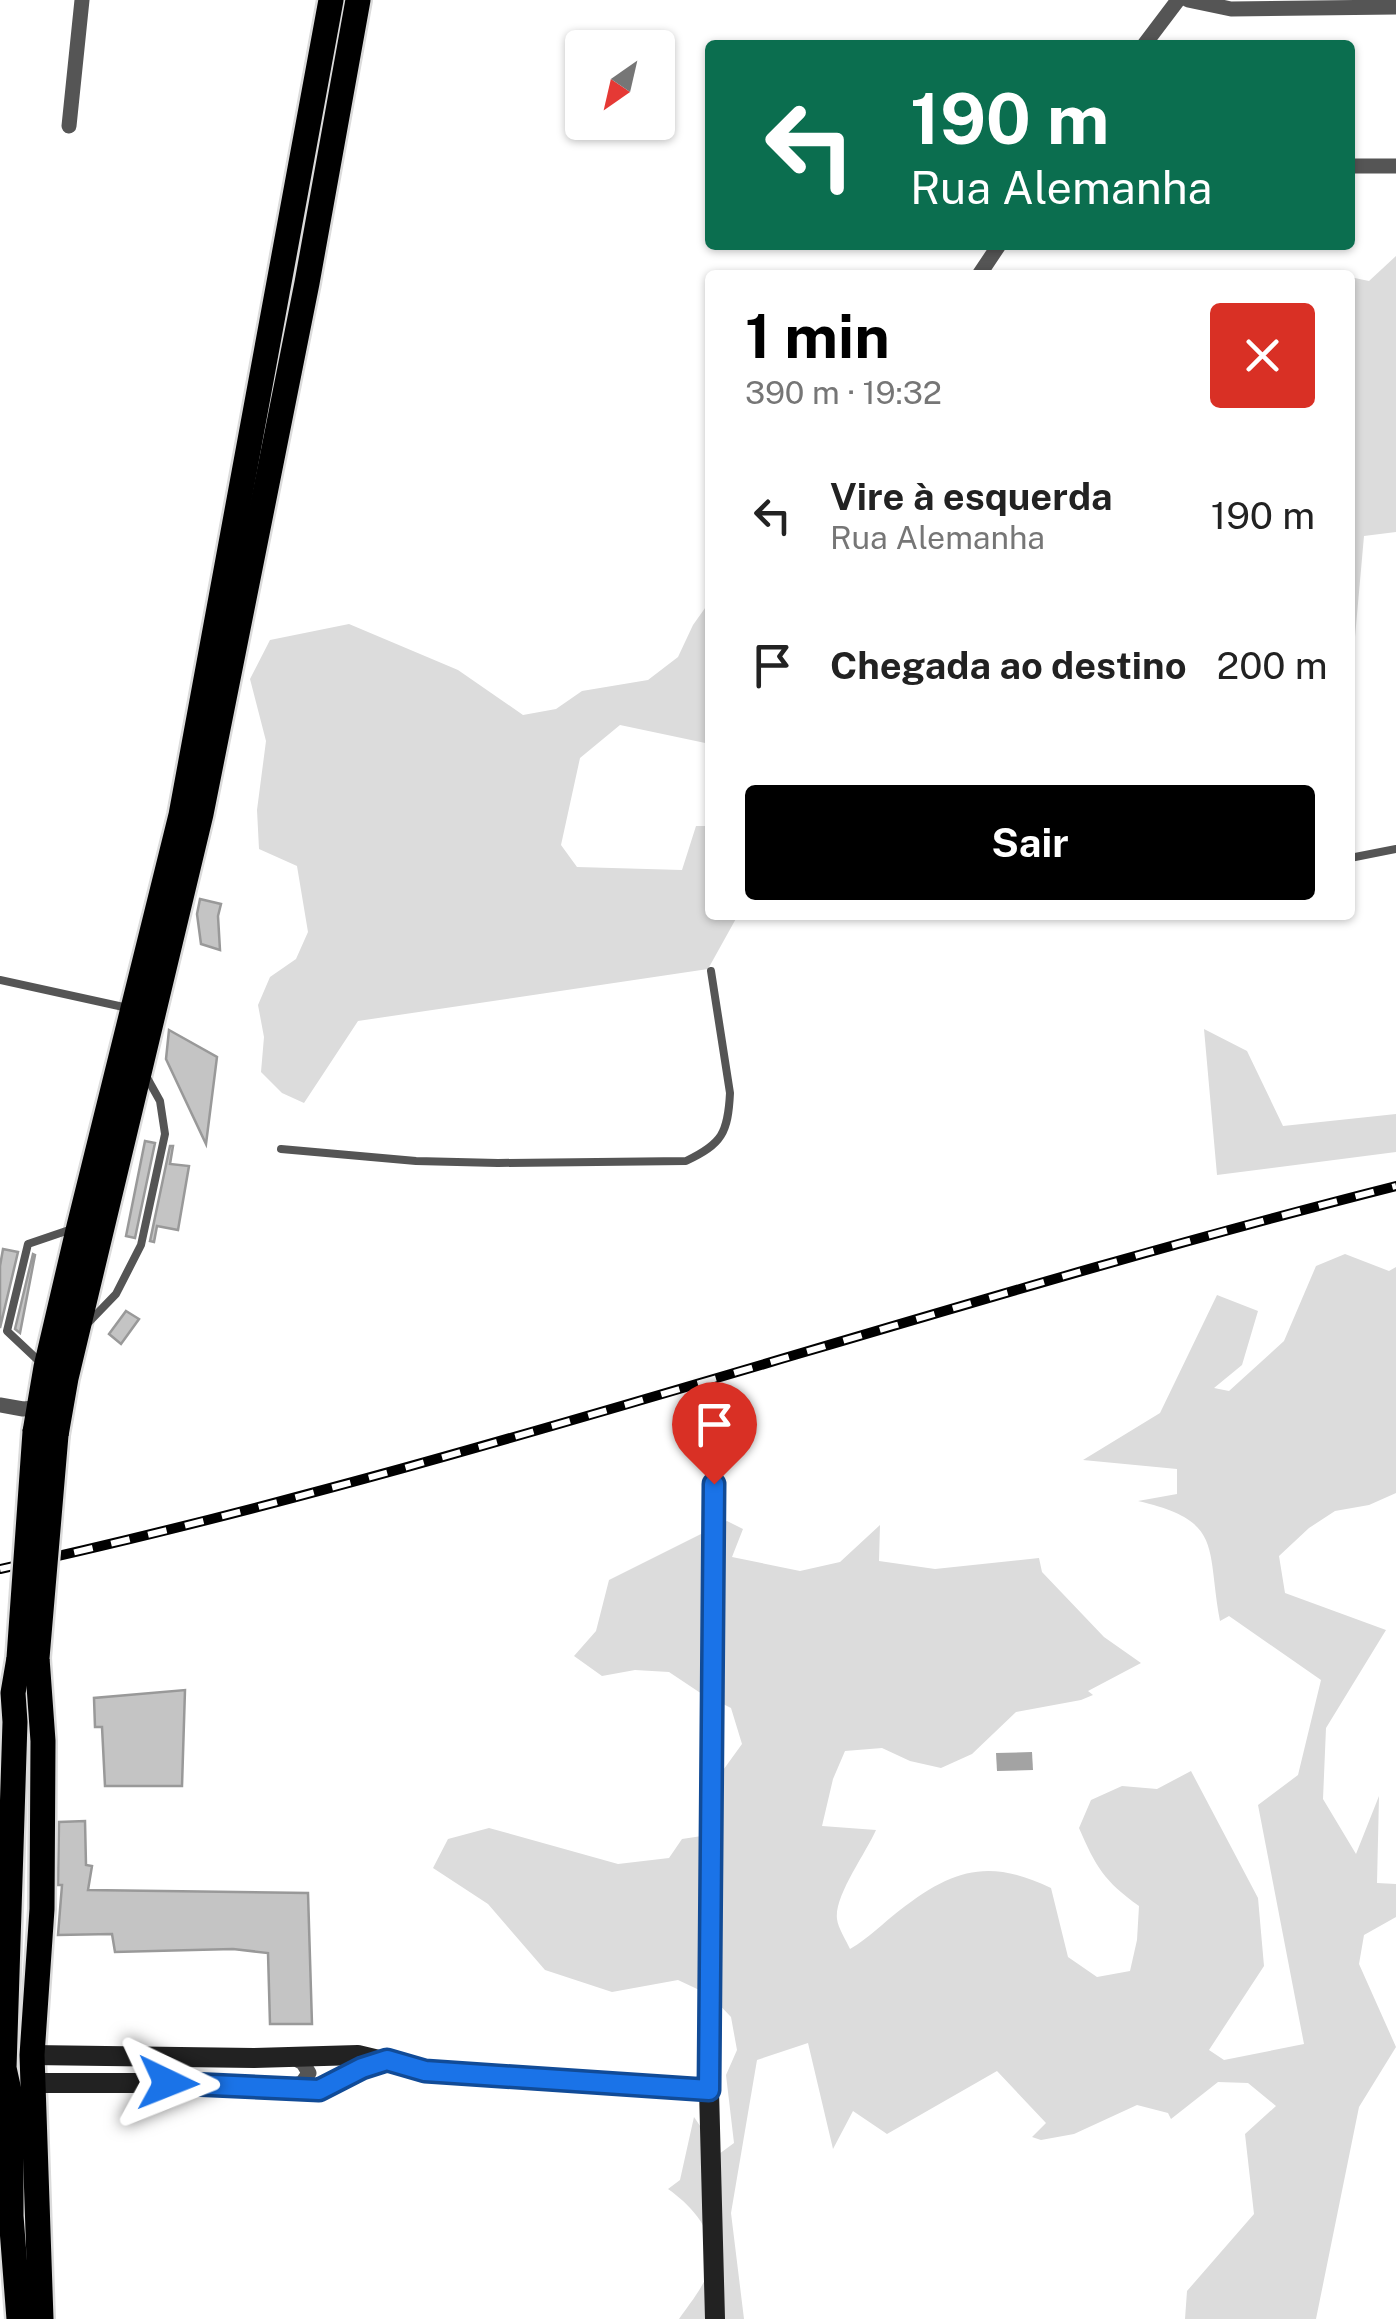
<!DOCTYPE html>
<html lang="pt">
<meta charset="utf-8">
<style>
body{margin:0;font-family:"Public Sans",sans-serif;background:#f2f2f2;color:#222;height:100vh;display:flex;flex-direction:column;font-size:38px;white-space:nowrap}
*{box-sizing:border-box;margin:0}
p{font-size:32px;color:#767676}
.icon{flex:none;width:55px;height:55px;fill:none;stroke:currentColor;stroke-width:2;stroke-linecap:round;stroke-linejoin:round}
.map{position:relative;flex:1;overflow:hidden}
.details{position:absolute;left:705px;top:270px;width:650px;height:650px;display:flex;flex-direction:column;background:#fff;border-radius:10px;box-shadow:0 2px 8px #0004}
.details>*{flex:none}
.guide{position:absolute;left:705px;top:40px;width:650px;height:210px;border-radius:10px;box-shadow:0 2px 8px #0004;background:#0b6e4f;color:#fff;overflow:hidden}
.needle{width:65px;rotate:214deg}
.fabs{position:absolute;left:565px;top:30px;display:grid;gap:20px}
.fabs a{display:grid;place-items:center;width:110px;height:110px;border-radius:10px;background:#fff;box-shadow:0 2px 8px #0004;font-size:50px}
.pin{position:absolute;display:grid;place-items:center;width:85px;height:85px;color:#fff;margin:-102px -42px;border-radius:50% 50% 50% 0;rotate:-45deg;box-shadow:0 0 10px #0007}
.pin .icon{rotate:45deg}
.me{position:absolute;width:110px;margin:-55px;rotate:92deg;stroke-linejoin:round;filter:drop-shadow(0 0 8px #0008)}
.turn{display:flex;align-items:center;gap:35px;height:210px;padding:0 40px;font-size:45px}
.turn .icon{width:130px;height:130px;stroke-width:2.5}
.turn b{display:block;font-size:70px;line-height:85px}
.round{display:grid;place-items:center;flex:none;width:105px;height:105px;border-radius:10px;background:#f2f2f2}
.head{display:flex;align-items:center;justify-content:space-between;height:170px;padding:0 40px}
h1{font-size:60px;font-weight:700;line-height:75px;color:#000}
.cta{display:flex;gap:20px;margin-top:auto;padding:20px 40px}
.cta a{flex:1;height:115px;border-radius:10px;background:#000;color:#fff;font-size:40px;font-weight:700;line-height:115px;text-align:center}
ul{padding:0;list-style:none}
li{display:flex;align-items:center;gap:30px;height:150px;padding:0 40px}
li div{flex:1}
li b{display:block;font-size:38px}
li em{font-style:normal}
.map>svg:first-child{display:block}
.green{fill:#dcdcdc}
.water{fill:#a3a3a3}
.building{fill:#c4c4c4;stroke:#999;stroke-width:2.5}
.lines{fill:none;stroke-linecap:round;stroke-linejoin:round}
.primary-casing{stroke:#dbdbdb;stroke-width:30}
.lane{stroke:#555;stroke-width:8}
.street{stroke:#555;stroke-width:15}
.secondary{stroke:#222;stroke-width:20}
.primary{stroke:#000;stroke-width:25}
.rail-casing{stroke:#000;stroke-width:10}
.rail{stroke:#fff;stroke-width:6;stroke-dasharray:19;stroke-linecap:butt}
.primary-bridge-casing{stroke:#dbdbdb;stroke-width:30;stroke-linecap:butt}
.primary-bridge{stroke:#000;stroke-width:25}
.route-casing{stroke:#114b97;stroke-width:25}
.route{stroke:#1a73e8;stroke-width:18}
</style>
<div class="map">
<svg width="1396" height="2319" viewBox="0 0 1396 2319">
<rect width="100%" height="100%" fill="#fff"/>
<g class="green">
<polygon points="1396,256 1396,532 1364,536 1350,693 1350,277 1369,281"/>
<polygon points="710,601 710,744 620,725 580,758 561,845 577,867 682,870 696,826 710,826 710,915 738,915 708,969 358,1021 304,1103 282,1093 261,1072 264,1037 258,1005 270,977 296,959 308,932 297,866 259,849 257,810 266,741 250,679 270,640 349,624 458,670 523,715 556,709 582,691 648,680 678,657 693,625"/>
<polygon points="1204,1029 1247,1051 1283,1126 1396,1114 1396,1152 1217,1175"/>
<path d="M1345,1254l44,17 7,-4v226l-27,12 -34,6 -26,17 -30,28 6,37 101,37 -60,98 -3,71 33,55 23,-58 -2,87 19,1v33l-32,18 -5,29 37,83 -37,60 -43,212h-131l2,-28 67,-77 -9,-80 31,-28 -28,-23 -30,-1 -47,37 -3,-6 -31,-8 -63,29 -33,6 -9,-3 14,-14 -49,-52 -110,63 -34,-23 -20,38 -25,-106 -51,17 -26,153 13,106h-65c11,-16 29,-37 32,-57 5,-30 -20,-57 -43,-73l12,-9 14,-63 25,37 15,-11 -8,-68 11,-25 -6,-33 -21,-22 -32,-15 -66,12 -67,-22 -57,-66 -55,-36 15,-29 41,-11 129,36 51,-6 13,-19 33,-5 -6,-33 12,-28 21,-29 -11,-36 -32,-16 -30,-20 -34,-2 -33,6 -28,-20 22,-25 13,-51 118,-59 16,8 -11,28 68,14 40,-9 40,-37 -1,36 56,8 104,-11 3,14 62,65 37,26 -53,28 5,4 -12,5 -65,12 -44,42 -31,14 -31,-7 -28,-13 -37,3 -12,28 -11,47 54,4c-10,23 -42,66 -39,89 1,9 9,21 13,30 19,-11 33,-26 50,-39 53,-41 89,-52 151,-22l17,69 29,20 33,-6 7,-31 2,-34c-35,-25 -43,-39 -60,-78l12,-28 31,-14 35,3 34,-18 67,127 6,68 -55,84 15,10 80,-16 -46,-239 40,-30 23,-95 -92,-64 -9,5c-14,-75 4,-100 -82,-120l39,-7v-25l-94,-9 77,-47 57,-118 41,16 -16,54 -28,23 15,3 55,-50 32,-75z"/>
</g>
<polygon class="water" points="1032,1752 1033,1770 997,1771 996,1753"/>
<g class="building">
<polygon points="200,899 221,904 218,916 220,950 201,944 197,914"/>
<polygon points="169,1030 217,1057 206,1144 166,1059"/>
<polygon points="145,1141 155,1143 135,1238 126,1236"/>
<polygon points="170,1146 173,1146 170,1164 189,1166 178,1230 157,1226 154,1242 150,1241"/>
<polygon points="3,1249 18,1252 0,1328 0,1266"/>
<polygon points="33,1254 35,1255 20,1333 15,1329"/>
<polygon points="126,1311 139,1319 121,1344 109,1334"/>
<polygon points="185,1690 182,1786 105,1786 102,1727 95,1727 94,1698"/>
<polygon points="85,1821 86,1865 92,1866 88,1890 308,1893 312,2024 270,2024 268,1953 233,1949 115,1952 112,1934 58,1935 62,1885 58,1885 59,1822"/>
</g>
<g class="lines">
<g class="primary-casing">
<g id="primary">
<polyline points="35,1432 46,1367 79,1226 181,815 331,0"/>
<polyline points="56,1435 66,1378 201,814 307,283 358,0"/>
<polyline points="19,1658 13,1693 15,1722 4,2068 11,2100 11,2216 19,2319"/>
<polyline points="37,1658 43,1741 42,1909 32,2055 41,2319"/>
</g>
</g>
<g class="lane">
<polyline points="1350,858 1396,849"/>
<polyline points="0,980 128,1008"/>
<path d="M281,1149l135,12 82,2 188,-2c36,-17 42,-28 44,-68l-19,-122"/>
<polyline points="88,1323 116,1294 141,1245 165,1134 160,1101 146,1076"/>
<polyline points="41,1363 7,1331 28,1244 75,1228"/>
</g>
<g class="street">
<polyline points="1188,0 1231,9 1396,7"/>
<polyline points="1144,45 1178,0"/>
<polyline points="69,126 82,0"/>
<polyline points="1350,166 1396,166"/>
<polyline points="979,275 999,245"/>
<polyline points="0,1405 23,1409 45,1407"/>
<polyline points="290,2086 302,2083 309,2073 303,2063 292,2057"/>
<polyline points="709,2090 714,1485"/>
</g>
<g class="secondary">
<polyline points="32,2055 254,2058 358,2055 425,2071 709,2090 715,2319"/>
<polyline points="32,2083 167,2083 319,2090 362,2068 384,2061"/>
</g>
<use href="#primary" class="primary"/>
<g class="rail-casing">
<path id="rail" d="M0,1569c472,-103 928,-265 1396,-383"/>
</g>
<use href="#rail" class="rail"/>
<g class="primary-bridge-casing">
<g id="primary-bridge">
<polyline points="19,1658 35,1432"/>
<polyline points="37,1658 56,1435"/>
</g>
</g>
<use href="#primary-bridge" class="primary-bridge"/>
</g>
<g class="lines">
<g class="route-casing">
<polyline id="route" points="168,2083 319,2090 362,2068 387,2060 425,2071 709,2090 714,1484"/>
</g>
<use href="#route" class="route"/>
</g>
</svg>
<div class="fabs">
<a><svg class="needle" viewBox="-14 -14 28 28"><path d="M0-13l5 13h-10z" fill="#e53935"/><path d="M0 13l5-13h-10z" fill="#767676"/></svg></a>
</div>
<div class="pin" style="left:714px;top:1484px;background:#d93025"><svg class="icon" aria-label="arrive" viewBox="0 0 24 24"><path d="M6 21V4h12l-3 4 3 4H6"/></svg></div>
<svg class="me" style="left:168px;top:2083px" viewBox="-20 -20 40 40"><path d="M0-17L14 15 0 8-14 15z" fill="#1a73e8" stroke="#fff" stroke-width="4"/></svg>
<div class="guide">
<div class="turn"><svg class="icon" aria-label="left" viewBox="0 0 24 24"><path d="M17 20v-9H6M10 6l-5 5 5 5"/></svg><div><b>190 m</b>Rua Alemanha</div></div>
</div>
<section class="details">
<div class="head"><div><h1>1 min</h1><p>390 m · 19:32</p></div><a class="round" style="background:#d93025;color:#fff"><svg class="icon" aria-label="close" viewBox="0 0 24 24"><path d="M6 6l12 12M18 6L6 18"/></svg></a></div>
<ul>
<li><svg class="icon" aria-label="left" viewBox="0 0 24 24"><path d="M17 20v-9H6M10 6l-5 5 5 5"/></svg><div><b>Vire à esquerda</b><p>Rua Alemanha</p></div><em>190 m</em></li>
<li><svg class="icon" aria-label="arrive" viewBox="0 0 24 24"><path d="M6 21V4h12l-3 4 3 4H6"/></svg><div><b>Chegada ao destino</b></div><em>200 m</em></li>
</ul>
<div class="cta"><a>Sair</a></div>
</section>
</div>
